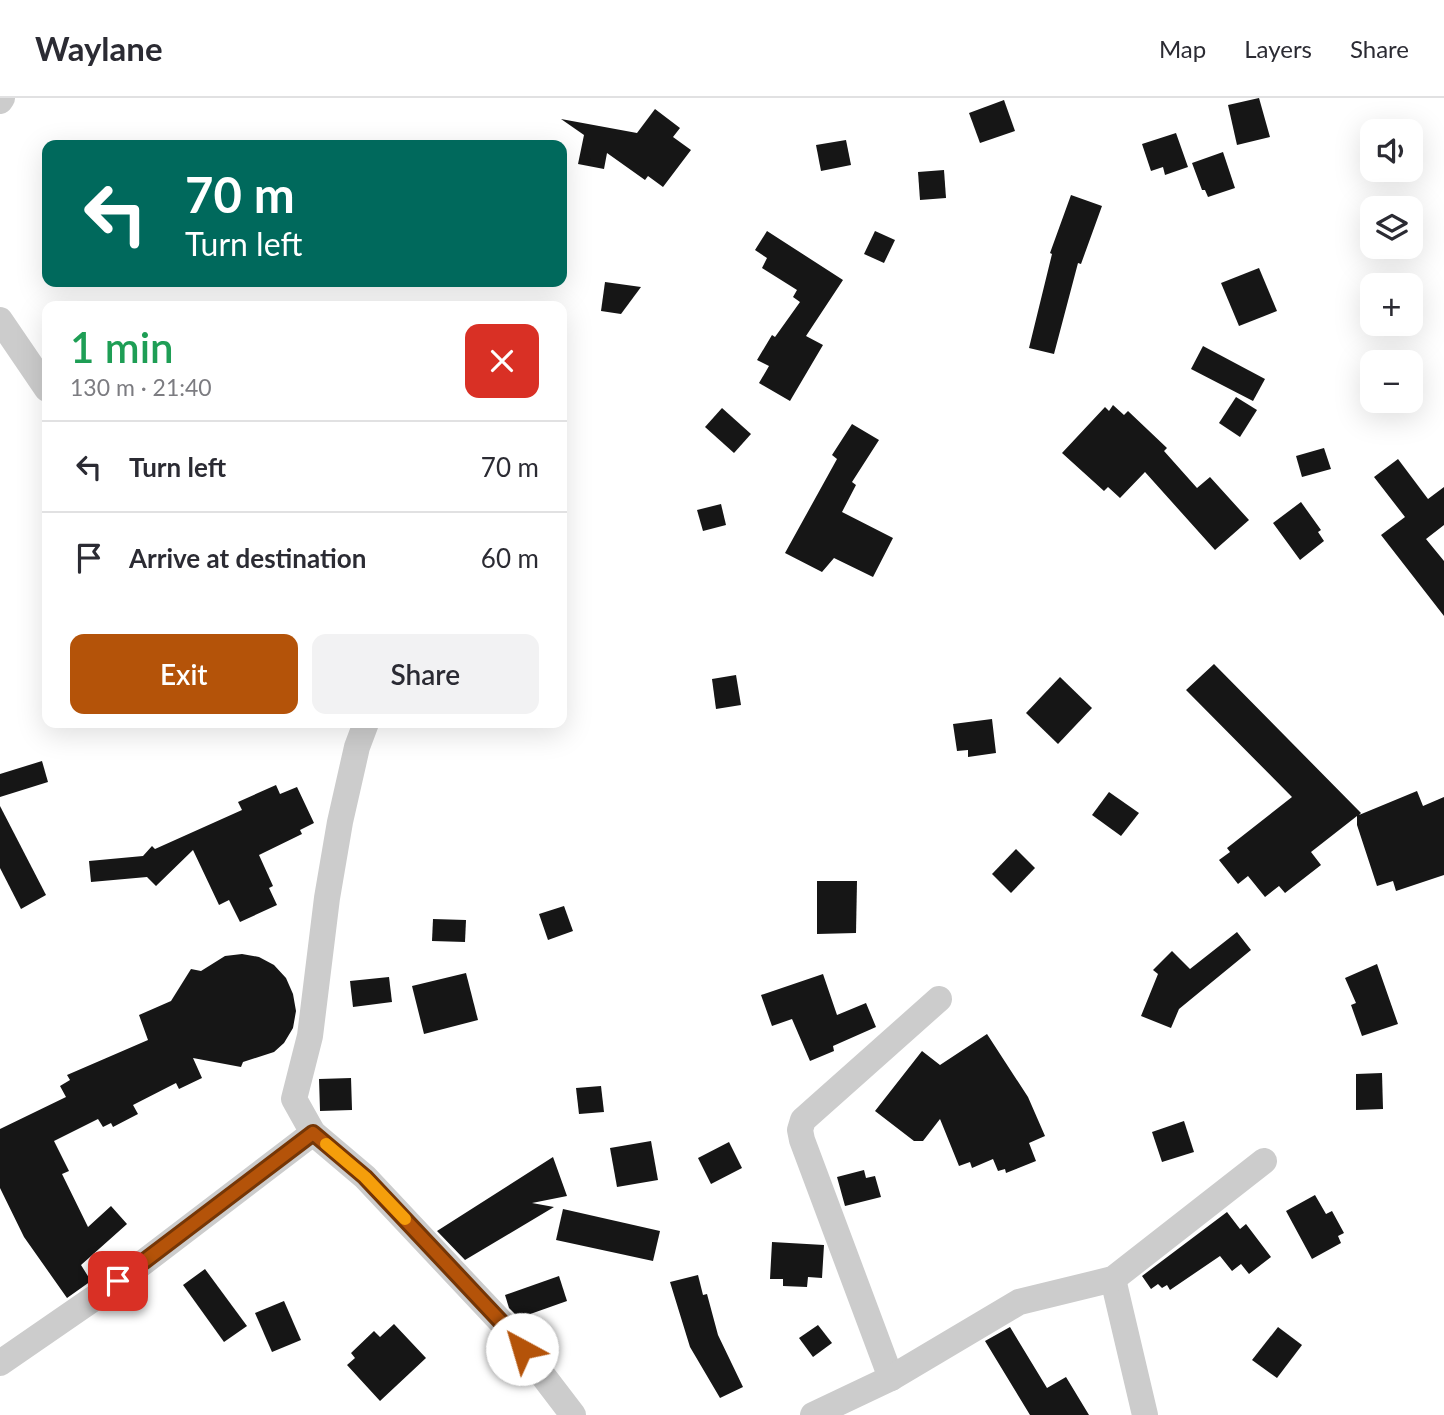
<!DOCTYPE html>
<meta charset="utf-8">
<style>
body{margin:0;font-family:Lato,sans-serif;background:#f2f2f3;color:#2b2b33;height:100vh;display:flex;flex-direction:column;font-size:26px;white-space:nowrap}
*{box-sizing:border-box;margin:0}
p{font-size:23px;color:#7c7c81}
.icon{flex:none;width:38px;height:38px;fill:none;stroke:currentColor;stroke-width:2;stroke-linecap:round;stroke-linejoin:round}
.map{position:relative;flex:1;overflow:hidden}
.drawer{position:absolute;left:42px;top:203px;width:525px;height:427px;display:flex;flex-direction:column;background:#fff;border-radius:14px;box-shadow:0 7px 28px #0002}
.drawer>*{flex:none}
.hud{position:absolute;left:42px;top:42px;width:525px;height:147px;border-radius:14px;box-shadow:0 7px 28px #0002;background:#00695c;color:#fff;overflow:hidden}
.fabs{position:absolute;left:1360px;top:21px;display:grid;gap:14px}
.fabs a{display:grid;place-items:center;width:63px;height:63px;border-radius:14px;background:#fff;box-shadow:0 7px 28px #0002;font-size:35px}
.pin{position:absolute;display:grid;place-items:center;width:60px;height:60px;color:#fff;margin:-30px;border-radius:14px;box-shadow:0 4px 10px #0006}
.me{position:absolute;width:77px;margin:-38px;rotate:321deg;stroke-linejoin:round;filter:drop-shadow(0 0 5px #0008)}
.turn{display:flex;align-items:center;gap:24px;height:147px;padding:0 28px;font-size:32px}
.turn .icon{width:91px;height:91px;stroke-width:2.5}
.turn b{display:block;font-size:49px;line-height:60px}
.round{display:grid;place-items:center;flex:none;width:74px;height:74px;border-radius:14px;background:#f2f2f3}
.summary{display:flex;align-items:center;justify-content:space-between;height:119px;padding:0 28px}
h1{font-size:42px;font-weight:600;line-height:52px;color:#1e9e55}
.cta{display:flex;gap:14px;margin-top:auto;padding:14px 28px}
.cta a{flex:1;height:80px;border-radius:14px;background:#b45309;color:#fff;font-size:28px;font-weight:600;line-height:80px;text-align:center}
.cta a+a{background:#f2f2f3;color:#2b2b33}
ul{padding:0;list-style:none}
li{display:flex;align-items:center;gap:21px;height:91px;padding:0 28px;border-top:2px solid #e1e1e2}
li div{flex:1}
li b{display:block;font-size:26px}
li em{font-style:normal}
header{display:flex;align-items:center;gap:42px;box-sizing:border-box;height:98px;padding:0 35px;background:#fff;border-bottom:2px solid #e1e1e2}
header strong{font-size:33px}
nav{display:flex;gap:38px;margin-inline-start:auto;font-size:24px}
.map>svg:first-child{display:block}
.building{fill:#161616}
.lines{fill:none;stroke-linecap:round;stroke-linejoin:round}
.minor{stroke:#ccc;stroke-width:26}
.route-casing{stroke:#753606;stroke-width:18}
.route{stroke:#b45309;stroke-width:12}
.slow{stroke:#f59e0b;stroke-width:12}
</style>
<header>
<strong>Waylane</strong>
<nav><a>Map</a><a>Layers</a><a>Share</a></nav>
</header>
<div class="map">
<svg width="1444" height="1317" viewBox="0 0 1444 1317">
<rect width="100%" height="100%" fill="#fff"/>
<g class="building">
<polygon points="1259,0 1270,39 1237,47 1228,7"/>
<polygon points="1004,2 1015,33 980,45 969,15"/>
<polygon points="655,11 680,30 673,39 691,52 663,89 648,78 645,82 607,55 604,71 578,66 584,37 561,21 637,35"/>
<polygon points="1176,35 1188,69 1165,77 1163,69 1151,73 1142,46"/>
<polygon points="846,42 851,67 821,73 816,47"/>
<polygon points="1223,54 1235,90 1208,99 1205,92 1202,92 1192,65"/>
<polygon points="944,72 946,100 920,102 918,74"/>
<polygon points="1071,97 1102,108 1081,166 1078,165 1054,256 1029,250 1052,156 1050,155"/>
<polygon points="767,133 843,182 806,238 823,247 790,303 759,285 769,268 757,262 772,237 775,239 800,204 793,199 797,192 762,170 767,160 755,152"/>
<polygon points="875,133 895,142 884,165 864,156"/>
<polygon points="1259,170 1277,213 1239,228 1221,185"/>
<polygon points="605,184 641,189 621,216 601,213"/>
<polygon points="1203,248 1265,281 1253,303 1191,271"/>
<polygon points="1236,299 1257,312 1240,339 1219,325"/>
<polygon points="1113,307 1124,317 1128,313 1167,350 1164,353 1197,390 1210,379 1249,422 1215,452 1145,374 1120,400 1108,389 1104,393 1062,355 1105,309 1109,313"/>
<polygon points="722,310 751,336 734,355 705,329"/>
<polygon points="852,326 879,342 852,384 856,387 842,414 893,440 873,479 834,460 822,474 785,455 837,361 832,357"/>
<polygon points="1324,350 1331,371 1302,379 1296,358"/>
<polygon points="1398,361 1428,401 1444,389 1444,427 1426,441 1444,463 1444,518 1381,437 1405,419 1374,379"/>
<polygon points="1301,404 1321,432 1318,434 1324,443 1300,462 1273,425"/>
<polygon points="721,406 726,427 703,433 697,412"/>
<polygon points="1214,566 1361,715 1359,717 1417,693 1423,708 1444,699 1444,777 1396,793 1393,783 1377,788 1357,727 1357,718 1311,754 1321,767 1285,795 1279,788 1265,799 1248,778 1238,786 1219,762 1230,754 1227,750 1292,699 1186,592"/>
<polygon points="736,577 741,607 716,611 712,581"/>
<polygon points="1060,579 1092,610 1058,646 1026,615"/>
<polygon points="992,621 996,655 968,659 968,652 957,653 953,626"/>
<polygon points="42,663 48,684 0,699 0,676"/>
<polygon points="276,687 280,696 297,689 314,725 300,732 302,736 259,757 273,788 269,790 277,807 240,824 229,802 219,807 193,752 156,788 147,779 91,784 89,763 143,758 152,748 155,751 242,712 238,704"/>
<polygon points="1109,694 1139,715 1121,738 1092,717"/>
<polygon points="0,708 46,797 21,811 0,770"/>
<polygon points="1016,751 1035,770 1011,795 992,776"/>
<polygon points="817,783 857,783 856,835 817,836"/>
<polygon points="564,808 573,833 548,842 539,816"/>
<polygon points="433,821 466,822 465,844 432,843"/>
<polygon points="1237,834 1251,852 1179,911 1171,930 1141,918 1158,876 1153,872 1172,853 1190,871"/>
<polygon points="242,856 259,859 274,867 286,880 293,896 296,913 293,930 284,945 274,954 243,964 241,969 193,960 202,980 179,991 176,985 133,1007 138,1016 113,1029 111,1025 103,1029 98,1021 54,1043 69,1073 62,1076 88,1129 111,1108 127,1126 81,1167 91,1183 67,1200 24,1139 0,1090 0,1031 66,999 60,988 70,982 67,977 148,942 139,917 171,903 191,871 201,873 225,858"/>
<polygon points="1377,866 1398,926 1362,938 1351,907 1356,905 1345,880"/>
<polygon points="466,875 478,922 424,936 412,888"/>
<polygon points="823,876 837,917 866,905 876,929 833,948 834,953 810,963 792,921 772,928 761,897"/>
<polygon points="389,879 392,904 353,909 350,883"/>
<polygon points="987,936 1028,999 1045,1038 1029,1045 1036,1063 1006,1075 1005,1071 998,1073 993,1061 972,1070 970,1064 959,1068 940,1021 923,1043 914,1043 875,1013 922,953 940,967"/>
<polygon points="1382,975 1383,1011 1356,1012 1356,976"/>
<polygon points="351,980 352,1012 320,1013 319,981"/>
<polygon points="601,988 604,1014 579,1016 576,990"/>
<polygon points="1184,1023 1194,1054 1162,1064 1152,1034"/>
<polygon points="651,1043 658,1082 617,1089 610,1050"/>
<polygon points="729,1044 742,1070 711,1086 698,1060"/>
<polygon points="553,1059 567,1098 532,1105 554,1109 465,1162 437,1133"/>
<polygon points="864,1072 866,1080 875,1078 881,1099 845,1108 837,1079"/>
<polygon points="1315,1097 1326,1116 1332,1113 1344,1135 1338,1138 1341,1145 1312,1161 1286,1113"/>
<polygon points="563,1111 660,1133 653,1163 556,1142"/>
<polygon points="1227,1114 1240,1131 1246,1126 1271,1159 1249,1176 1241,1166 1232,1173 1220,1158 1170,1192 1167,1187 1162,1190 1158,1186 1151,1191 1142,1178"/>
<polygon points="772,1144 824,1147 822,1180 808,1179 807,1189 783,1188 783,1181 770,1181"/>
<polygon points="205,1171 247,1228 224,1244 183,1187"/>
<polygon points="698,1177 703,1197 707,1196 718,1237 743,1289 720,1300 690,1249 670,1184"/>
<polygon points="559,1178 567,1203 519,1220 509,1210 505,1197"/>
<polygon points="284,1203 301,1242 272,1254 255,1215"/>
<polygon points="394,1226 426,1260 380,1303 347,1267 355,1260 351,1255 374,1233 380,1239"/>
<polygon points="818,1227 832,1245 813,1259 799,1240"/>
<polygon points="1010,1229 1047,1290 1066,1279 1089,1317 1030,1317 985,1243"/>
<polygon points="1278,1229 1302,1247 1277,1280 1252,1262"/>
</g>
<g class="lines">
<g class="minor">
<polyline points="0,3 2,0"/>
<polyline points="0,222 47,291"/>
<polyline points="366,625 357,649 340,724 327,800 310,938 294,1001 313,1035 365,1079 505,1228 573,1317"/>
<polyline points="1113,1181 1145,1317"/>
<polyline points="0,1265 119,1183 313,1035"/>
<polyline points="891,1280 802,1042 800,1032 803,1022 939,901"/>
<polyline points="813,1317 891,1280 1019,1204 1113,1181 1264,1063"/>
</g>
</g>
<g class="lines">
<g class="route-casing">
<polyline id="route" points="118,1183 313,1035 365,1079 505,1228 522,1251"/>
</g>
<use href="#route" class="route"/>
<polyline class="slow" points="326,1046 365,1079 405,1121"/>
</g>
</svg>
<div class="fabs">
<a><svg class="icon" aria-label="sound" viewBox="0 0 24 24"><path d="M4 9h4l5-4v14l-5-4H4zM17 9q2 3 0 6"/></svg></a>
<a><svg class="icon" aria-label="layers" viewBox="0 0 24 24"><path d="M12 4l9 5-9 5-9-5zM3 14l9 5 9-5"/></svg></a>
<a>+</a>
<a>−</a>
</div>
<div class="pin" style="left:118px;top:1183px;background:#d93025"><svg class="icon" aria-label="arrive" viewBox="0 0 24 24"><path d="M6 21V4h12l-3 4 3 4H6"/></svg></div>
<svg class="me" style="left:522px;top:1251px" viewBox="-20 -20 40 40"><circle r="19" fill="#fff"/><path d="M0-13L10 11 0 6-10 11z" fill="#b45309"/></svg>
<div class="hud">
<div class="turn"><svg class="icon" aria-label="left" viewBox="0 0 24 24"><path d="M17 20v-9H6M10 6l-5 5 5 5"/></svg><div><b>70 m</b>Turn left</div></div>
</div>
<section class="drawer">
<div class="summary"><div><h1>1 min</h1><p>130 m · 21:40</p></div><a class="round" style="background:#d93025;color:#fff"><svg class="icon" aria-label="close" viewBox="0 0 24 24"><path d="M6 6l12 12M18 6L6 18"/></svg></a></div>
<ul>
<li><svg class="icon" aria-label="left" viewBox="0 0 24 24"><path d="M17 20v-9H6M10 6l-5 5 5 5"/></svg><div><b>Turn left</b></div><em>70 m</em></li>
<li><svg class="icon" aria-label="arrive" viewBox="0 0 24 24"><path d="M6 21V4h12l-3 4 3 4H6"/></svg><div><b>Arrive at destination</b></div><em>60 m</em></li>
</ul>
<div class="cta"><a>Exit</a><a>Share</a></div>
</section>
</div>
